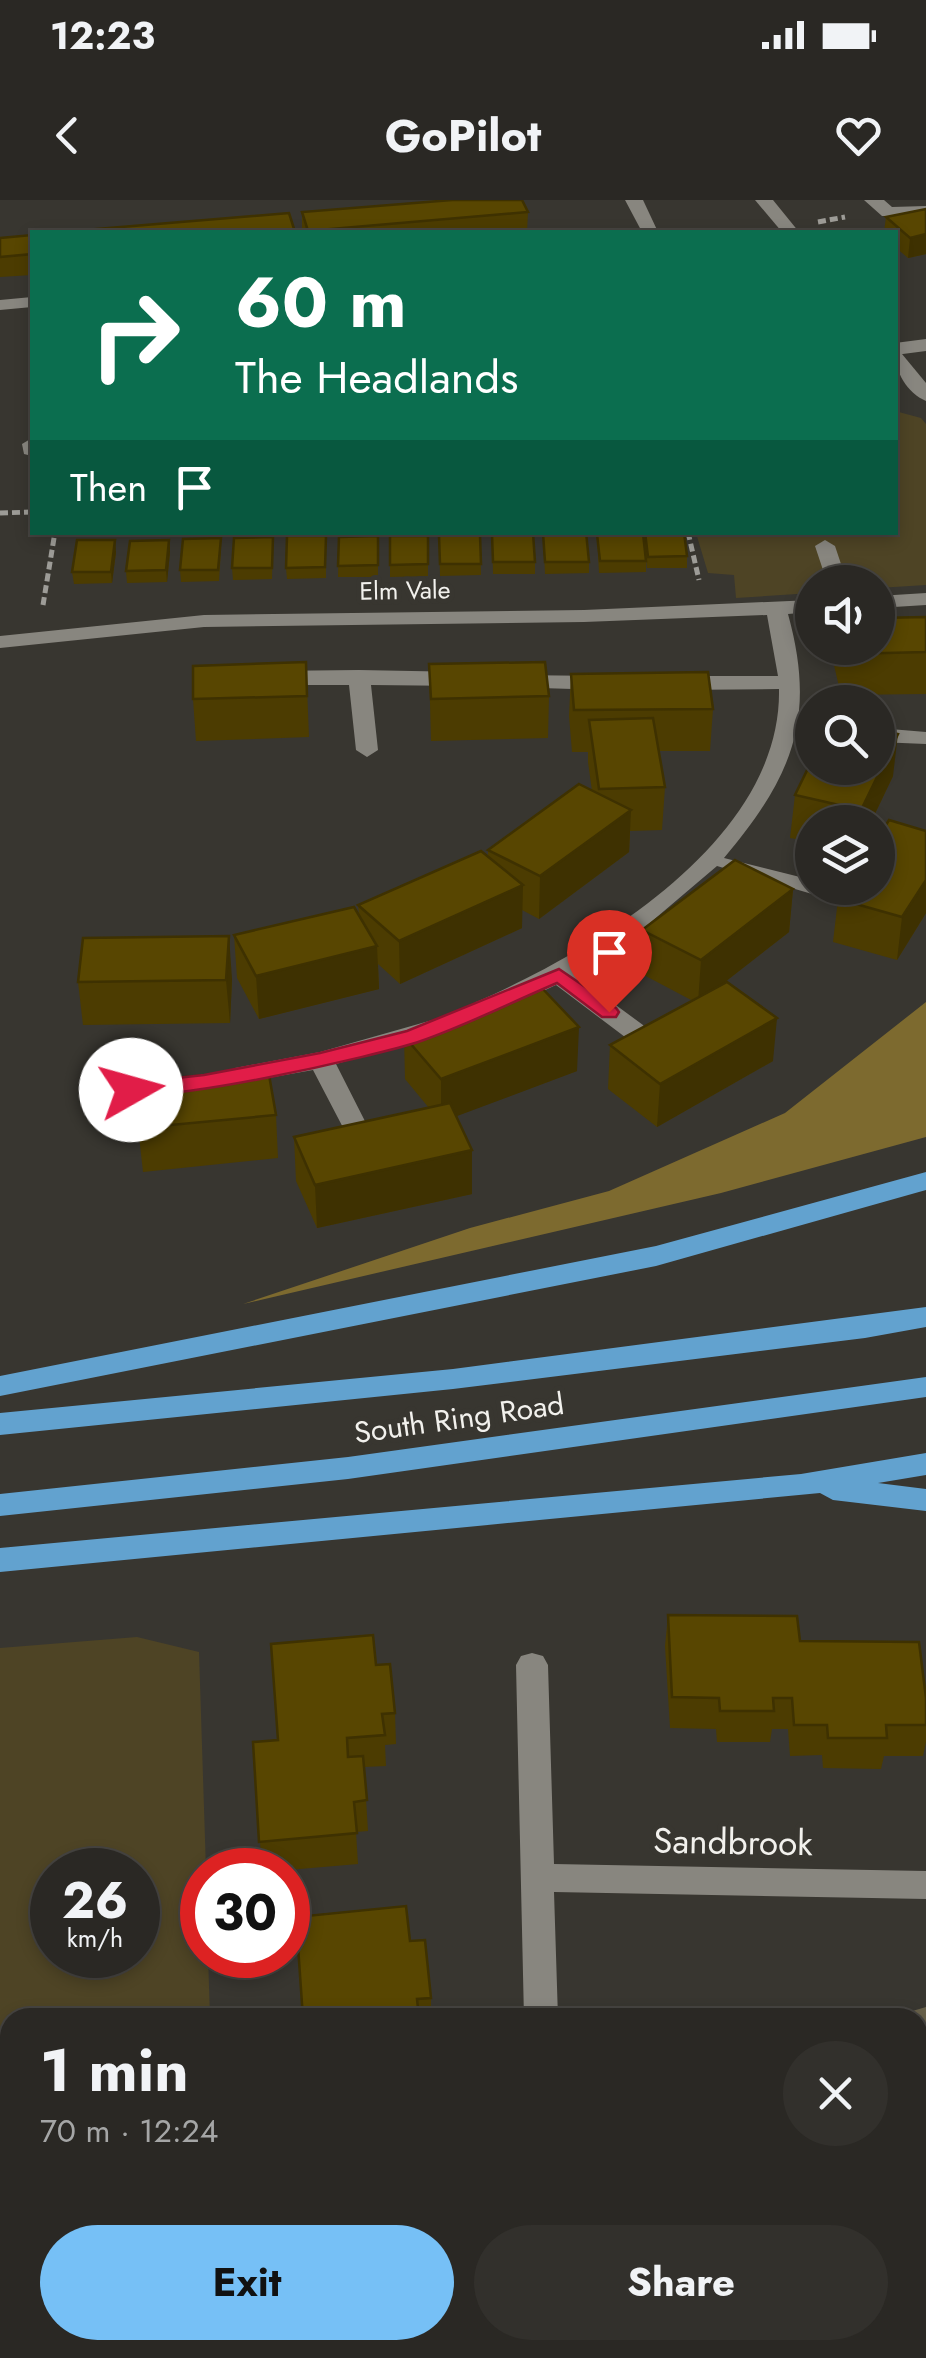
<!DOCTYPE html>
<meta charset="utf-8">
<style>
body{margin:0;font-family:Jost,sans-serif;background:#32302c;color:#f1f3f6;height:100vh;display:flex;flex-direction:column;font-size:38px;white-space:nowrap}
*{box-sizing:border-box;margin:0}
p{font-size:32px;color:#a5a6a6}
.icon{flex:none;width:55px;height:55px;fill:none;stroke:currentColor;stroke-width:2;stroke-linecap:round;stroke-linejoin:round}
.map{position:relative;flex:1;overflow:hidden}
.details{position:absolute;left:0px;top:1808px;width:928px;height:352px;display:flex;flex-direction:column;background:#2a2824;border-radius:30px 30px 0 0;box-shadow:0 5px 15px #0003,0 0 0 2px #464441}
.details>*{flex:none}
.guide{position:absolute;left:30px;top:30px;width:868px;height:305px;border-radius:0px;box-shadow:0 5px 15px #0003,0 0 0 2px #464441;background:#0b6e4f;color:#fff;overflow:hidden}
.fabs{position:absolute;left:795px;top:365px;display:grid;gap:20px}
.fabs a{display:grid;place-items:center;width:100px;height:100px;border-radius:50%;background:#2a2824;box-shadow:0 5px 15px #0003,0 0 0 2px #464441;font-size:50px}
.speed{position:absolute;left:30px;top:1648px;display:flex;gap:20px;font-size:50px;font-weight:700;text-align:center}
.speed>*{display:grid;place-content:center;width:130px;height:130px;border-radius:50%;background:#2a2824;box-shadow:0 5px 15px #0003,0 0 0 2px #464441;line-height:1}
.speed small{font-size:25px;font-weight:400}
.speed .limit{border:15px solid #d22;background:#fff;color:#111}
.pin{position:absolute;display:grid;place-items:center;width:85px;height:85px;color:#fff;margin:-102px -42px;border-radius:50% 50% 50% 0;rotate:-45deg;box-shadow:0 0 10px #0007}
.pin .icon{rotate:45deg}
.me{position:absolute;width:110px;margin:-55px;rotate:83deg;stroke-linejoin:round;filter:drop-shadow(0 0 8px #0008)}
.turn{display:flex;align-items:center;gap:35px;height:210px;padding:0 40px;font-size:45px}
.turn .icon{width:130px;height:130px;stroke-width:2.5}
.turn b{display:block;font-size:70px;line-height:85px}
.then{display:flex;align-items:center;height:95px;padding:0 40px;background:#0003;gap:20px;font-size:38px}
.round{display:grid;place-items:center;flex:none;width:105px;height:105px;border-radius:52px;background:#32302c}
.headline{display:flex;align-items:center;justify-content:space-between;height:170px;padding:0 40px}
h1{font-size:60px;font-weight:700;line-height:75px}
.button{display:flex;gap:20px;margin-top:auto;padding:20px 40px}
.button a{flex:1;height:115px;border-radius:60px;background:#76c0f6;color:#111;font-size:40px;font-weight:700;line-height:115px;text-align:center}
.button a+a{background:#32302c;color:#f1f3f6}
.status{display:flex;justify-content:space-between;align-items:center;height:70px;padding:0 50px;background:#2a2824;direction:ltr}
.status svg{height:28px;fill:currentColor}
header{display:flex;justify-content:space-between;align-items:center;height:130px;padding:0 40px;background:#2a2824;font-size:45px;font-weight:700}
.map>svg:first-child{display:block}
.green{fill:#4e4425;fill-rule:evenodd}
.forest{fill:#7d6a2f}
.lines{fill:none;stroke-linecap:round;stroke-linejoin:round}
.stream{fill:#676049;fill-rule:evenodd}
.path{stroke:#9d9c97;stroke-width:5;stroke-dasharray:8 4;stroke-linecap:butt}
.service{fill:#88867f;fill-rule:evenodd}
.minor{fill:#88867f;fill-rule:evenodd}
.tertiary{fill:#88867f;fill-rule:evenodd}
.trunk{fill:#62a2cf;fill-rule:evenodd}
.wall{fill:#4c3c01}
.shaded-wall{fill:#3e3101}
.building{fill:#584601;stroke:#3e3101;stroke-width:2.5}
.route{fill:#e11d48;stroke:#92132f;stroke-width:2.5}
.labels{text-anchor:middle;dominant-baseline:central;stroke-width:10;stroke-linejoin:round;paint-order:stroke}
.far-street-label{font-size:25px;fill:#f2f1ed;stroke:#383630}
.street-label{font-size:30px;fill:#f2f1ed;stroke:#383630}
.near-street-label{font-size:35px;fill:#f2f1ed;stroke:#383630}
</style>
<div class="status"><b>12:23</b><svg viewBox="0 0 49 12"><path d="M0 12V9h3v3zM5 12V6h3v6zM10 12V3h3v9zM15 12V0h3v12zM26 1h20v11H26zM47 4h2v5h-2z"/></svg></div>
<header><svg class="icon" aria-label="back" viewBox="0 0 24 24"><path d="M15 5l-7 7 7 7"/></svg>GoPilot<svg class="icon" aria-label="heart" viewBox="0 0 24 24"><path d="M12 20l-8-8c-3-5 5-10 8-4 3-6 11-1 8 4z"/></svg></header>
<div class="map">
<svg width="926" height="2158" viewBox="0 0 926 2158">
<rect width="100%" height="100%" fill="#383630"/>
<g class="green">
<polygon points="895,211 921,218 926,224 926,385 878,388 878,382 812,382 812,393 736,398 734,375 708,373 696,333 895,332"/>
<path d="M137,1437l62,15 7,218h-4v85h6l2,62 -200,1v332h110l-16,8h-104v-710zM52,1670h86v85h-86z"/>
<polygon points="926,1899 926,2113 918,2098 918,1900"/>
</g>
<polygon class="forest" points="926,802 926,937 721,993 243,1104 470,1028 609,991 785,913"/>
<g class="lines">
<g class="stream">
<polygon points="926,1807 926,1823 918,1826 918,1818 907,1818 909,1812"/>
<polygon points="312,2150 308,2158 279,2158 283,2150"/>
</g>
<g class="path">
<polyline points="818,22 845,17"/>
<polyline points="0,313 32,312"/>
<polyline points="688,332 699,380"/>
<polyline points="43,405 55,332"/>
</g>
<polygon class="service" points="825,340 835,346 847,382 827,382 815,346"/>
<g class="minor">
<polygon points="625,0 643,0 658,32 642,32"/>
<polygon points="864,0 884,0 892,7 926,6 926,16 882,16"/>
<polygon points="32,97 32,107 0,110 0,100"/>
<polygon points="926,139 926,151 895,155 895,143"/>
<polygon points="32,238 32,256 24,254 22,244"/>
<polygon points="926,393 926,405 878,408 878,396"/>
<path d="M812,400v12l-24,2c29,105 4,163 -64,244l88,22v8h12l-12,6 -95,-28 -86,73 -56,36 68,50 4,6 -13,8 -9,-2 -69,-52 -62,29 -9,2 -12,-8 3,-6c120,-52 306,-163 303,-313l-106,1 -11,-7 11,-7h105l-11,-61 -183,7 -380,5 -204,21v-12l204,-21 380,-5z"/>
<polygon points="359,470 465,472 476,479 465,486 371,485 378,550 367,557 356,550 349,485 268,485 257,478 268,471"/>
<polygon points="513,475 605,476 616,483 605,490 505,487 502,482"/>
<polygon points="878,528 926,532 926,544 878,542"/>
<polygon points="436,819 449,827 445,833 336,864 371,933 367,939 349,939 313,870 235,884 222,876 235,868 320,852"/>
<polygon points="168,878 177,880 181,886 177,892 95,903 82,894 95,885"/>
<polygon points="532,1453 543,1456 548,1465 554,1664 926,1671 926,1699 554,1692 558,1818 524,1818 516,1465 521,1456"/>
</g>
<g class="tertiary">
<polygon points="755,0 773,0 799,32 782,32"/>
<path d="M895,152l7,2 24,29v18c-19,-8 -31,-29 -31,-49z"/>
</g>
<g class="trunk">
<polygon points="926,972 926,990 656,1066 0,1196 0,1176 656,1046"/>
<polygon points="926,1107 926,1127 865,1138 453,1189 0,1235 0,1213 453,1169"/>
<polygon points="926,1177 926,1197 348,1279 0,1316 0,1294 348,1257"/>
<polygon points="926,1253 926,1275 878,1283 926,1289 926,1311 833,1300 820,1293 0,1372 0,1348 801,1274"/>
</g>
</g>
<g class="wall">
<polygon points="926,9 926,54 908,58 895,47 895,32 884,32 886,17"/>
<polygon points="302,12 528,12 527,32 302,32"/>
<polygon points="32,35 32,75 0,77 0,38"/>
<polygon points="643,332 684,332 687,356 687,368 647,368"/>
<polygon points="543,333 589,362 589,373 545,374"/>
<polygon points="492,334 535,362 535,374 493,374"/>
<polygon points="597,334 646,361 646,372 599,373"/>
<polygon points="439,335 480,335 481,375 440,376"/>
<polygon points="326,336 326,378 287,379 286,368"/>
<polygon points="378,336 378,377 338,377 339,337"/>
<polygon points="390,336 428,336 428,376 390,377"/>
<polygon points="273,337 272,379 233,380 232,368"/>
<polygon points="169,340 170,352 167,382 127,383 126,371"/>
<polygon points="221,350 219,381 181,382 180,370"/>
<polygon points="116,352 112,383 74,384 72,372"/>
<polygon points="926,417 926,494 841,495 833,461 834,448 878,448"/>
<polygon points="306,462 309,537 196,541 193,499"/>
<polygon points="429,464 549,496 548,538 431,541"/>
<polygon points="571,474 713,509 710,551 659,551 665,587 662,630 630,631 629,652 539,719 522,710 522,728 400,784 378,764 379,789 259,819 237,778 234,735 359,715 358,705 488,657 488,650 592,591 588,562 588,552 572,552 569,516"/>
<polygon points="893,576 871,622 812,622 812,642 790,638 795,595"/>
<polygon points="926,631 926,713 897,760 833,742 838,699"/>
<polygon points="793,689 789,732 721,785 773,861 657,927 608,889 610,845 693,801 640,773 642,730"/>
<polygon points="232,779 230,823 83,825 78,782"/>
<polygon points="404,836 577,871 456,916 472,994 317,1028 296,981 294,937 429,908 405,879"/>
<polygon points="133,882 276,915 278,958 143,972"/>
<polygon points="668,1415 800,1441 926,1498 926,1542 923,1556 884,1556 881,1569 823,1568 822,1555 790,1556 788,1529 772,1529 770,1542 717,1542 716,1529 670,1528 665,1446"/>
<polygon points="376,1465 395,1513 396,1544 385,1545 386,1566 364,1567 368,1631 356,1632 358,1664 288,1670 262,1670 253,1542 278,1540"/>
<polygon points="410,1741 431,1798 431,1818 303,1818"/>
</g>
<g class="shaded-wall">
<polygon points="926,34 926,54 908,58 910,38"/>
<polygon points="115,340 116,352 112,383 111,372"/>
<polygon points="169,340 170,352 167,382 166,370"/>
<polygon points="898,534 893,576 871,622 860,622 861,610"/>
<polygon points="631,610 629,652 539,719 540,676"/>
<polygon points="926,680 926,713 897,760 902,717"/>
<polygon points="523,685 522,728 400,784 399,741"/>
<polygon points="793,689 789,732 698,803 701,760"/>
<polygon points="229,736 232,779 230,823 226,780"/>
<polygon points="377,746 379,789 259,819 256,776"/>
<polygon points="777,818 773,861 657,927 660,884"/>
<polygon points="579,827 577,871 441,922 441,879"/>
<polygon points="472,950 472,994 317,1028 315,985"/>
</g>
<g class="building">
<polygon points="452,0 522,0 528,12 308,31 302,12"/>
<polygon points="926,9 926,34 910,38 886,17"/>
<polygon points="289,13 295,32 61,32"/>
<polygon points="32,35 32,54 0,57 0,38"/>
<polygon points="586,332 589,362 545,362 543,333"/>
<polygon points="645,332 684,332 687,356 648,357"/>
<polygon points="533,333 535,362 493,362 492,334"/>
<polygon points="643,333 646,361 600,361 597,334"/>
<polygon points="439,335 480,335 481,364 440,364"/>
<polygon points="287,336 326,336 325,367 286,368"/>
<polygon points="378,336 378,365 338,366 339,337"/>
<polygon points="390,336 428,336 428,364 390,365"/>
<polygon points="273,337 272,368 232,368 234,338"/>
<polygon points="221,338 218,370 180,370 183,339"/>
<polygon points="77,340 115,340 111,372 72,372"/>
<polygon points="169,340 166,370 126,371 130,341"/>
<polygon points="926,417 926,452 845,454 844,448 878,448 878,418"/>
<polygon points="306,462 307,496 193,499 193,466"/>
<polygon points="545,462 549,496 431,499 429,464"/>
<polygon points="708,472 713,509 574,510 571,474"/>
<polygon points="653,518 665,587 599,589 589,520"/>
<polygon points="878,529 898,534 861,610 795,595 812,560 812,568 878,568"/>
<polygon points="579,584 631,610 540,676 488,650"/>
<polygon points="889,620 926,631 926,680 902,717 838,699 845,688 878,688 878,638"/>
<polygon points="481,651 523,685 399,741 358,705"/>
<polygon points="735,660 793,689 701,760 642,730"/>
<polygon points="354,707 377,746 256,776 234,735"/>
<polygon points="229,736 226,780 78,782 83,738"/>
<polygon points="727,782 777,818 660,884 610,845"/>
<polygon points="540,786 579,827 441,879 404,836"/>
<polygon points="268,869 276,915 139,928 133,882"/>
<polygon points="450,903 472,950 315,985 294,937"/>
<polygon points="668,1415 797,1416 800,1441 919,1442 926,1498 926,1525 886,1525 887,1538 828,1538 827,1525 794,1525 792,1498 773,1498 774,1511 720,1511 719,1498 672,1497"/>
<polygon points="373,1435 376,1465 390,1464 395,1513 382,1514 385,1535 347,1538 348,1557 363,1556 367,1600 354,1602 357,1633 259,1642 253,1542 278,1540 271,1444"/>
<polygon points="406,1706 410,1741 425,1740 431,1798 417,1799 419,1818 303,1818 296,1717"/>
</g>
<path class="route" d="M559,769l57,39 3,4 -3,5h-14l-45,-34c-45,19 -90,42 -136,58 -37,13 -281,70 -300,49l10,-7 73,-8 116,-22 87,-22z"/>
<g class="labels">
<g class="far-street-label">
<text transform="translate(405 390) rotate(-1)">Elm Vale</text>
</g>
<g class="street-label">
<text transform="translate(459 1218) rotate(-8)">South Ring Road</text>
</g>
<g class="near-street-label">
<text transform="translate(733 1642) rotate(1)">Sandbrook</text>
</g>
</g>
</svg>
<div class="fabs">
<a><svg class="icon" aria-label="sound" viewBox="0 0 24 24"><path d="M4 9h4l5-4v14l-5-4H4zM17 9q2 3 0 6"/></svg></a>
<a><svg class="icon" aria-label="search" viewBox="0 0 24 24"><circle cx="10" cy="10" r="6"/><path d="M15 15l6 6"/></svg></a>
<a><svg class="icon" aria-label="layers" viewBox="0 0 24 24"><path d="M12 4l9 5-9 5-9-5zM3 14l9 5 9-5"/></svg></a>
</div>
<div class="speed"><div>26<small>km/h</small></div><div class="limit">30</div></div>
<div class="pin" style="left:609px;top:812px;background:#d93025"><svg class="icon" aria-label="arrive" viewBox="0 0 24 24"><path d="M6 21V4h12l-3 4 3 4H6"/></svg></div>
<svg class="me" style="left:131px;top:890px" viewBox="-20 -20 40 40"><circle r="19" fill="#fff"/><path d="M0-13L10 11 0 6-10 11z" fill="#e11d48"/></svg>
<div class="guide">
<div class="turn"><svg class="icon" aria-label="right" viewBox="0 0 24 24"><path d="M7 20v-9h11M14 6l5 5-5 5"/></svg><div><b>60 m</b>The Headlands</div></div>
<div class="then">Then<svg class="icon" aria-label="arrive" viewBox="0 0 24 24"><path d="M6 21V4h12l-3 4 3 4H6"/></svg></div>
</div>
<section class="details">
<div class="headline"><div><h1>1 min</h1><p>70 m · 12:24</p></div><a class="round"><svg class="icon" aria-label="close" viewBox="0 0 24 24"><path d="M6 6l12 12M18 6L6 18"/></svg></a></div>
<div class="button"><a>Exit</a><a>Share</a></div>
</section>
</div>
